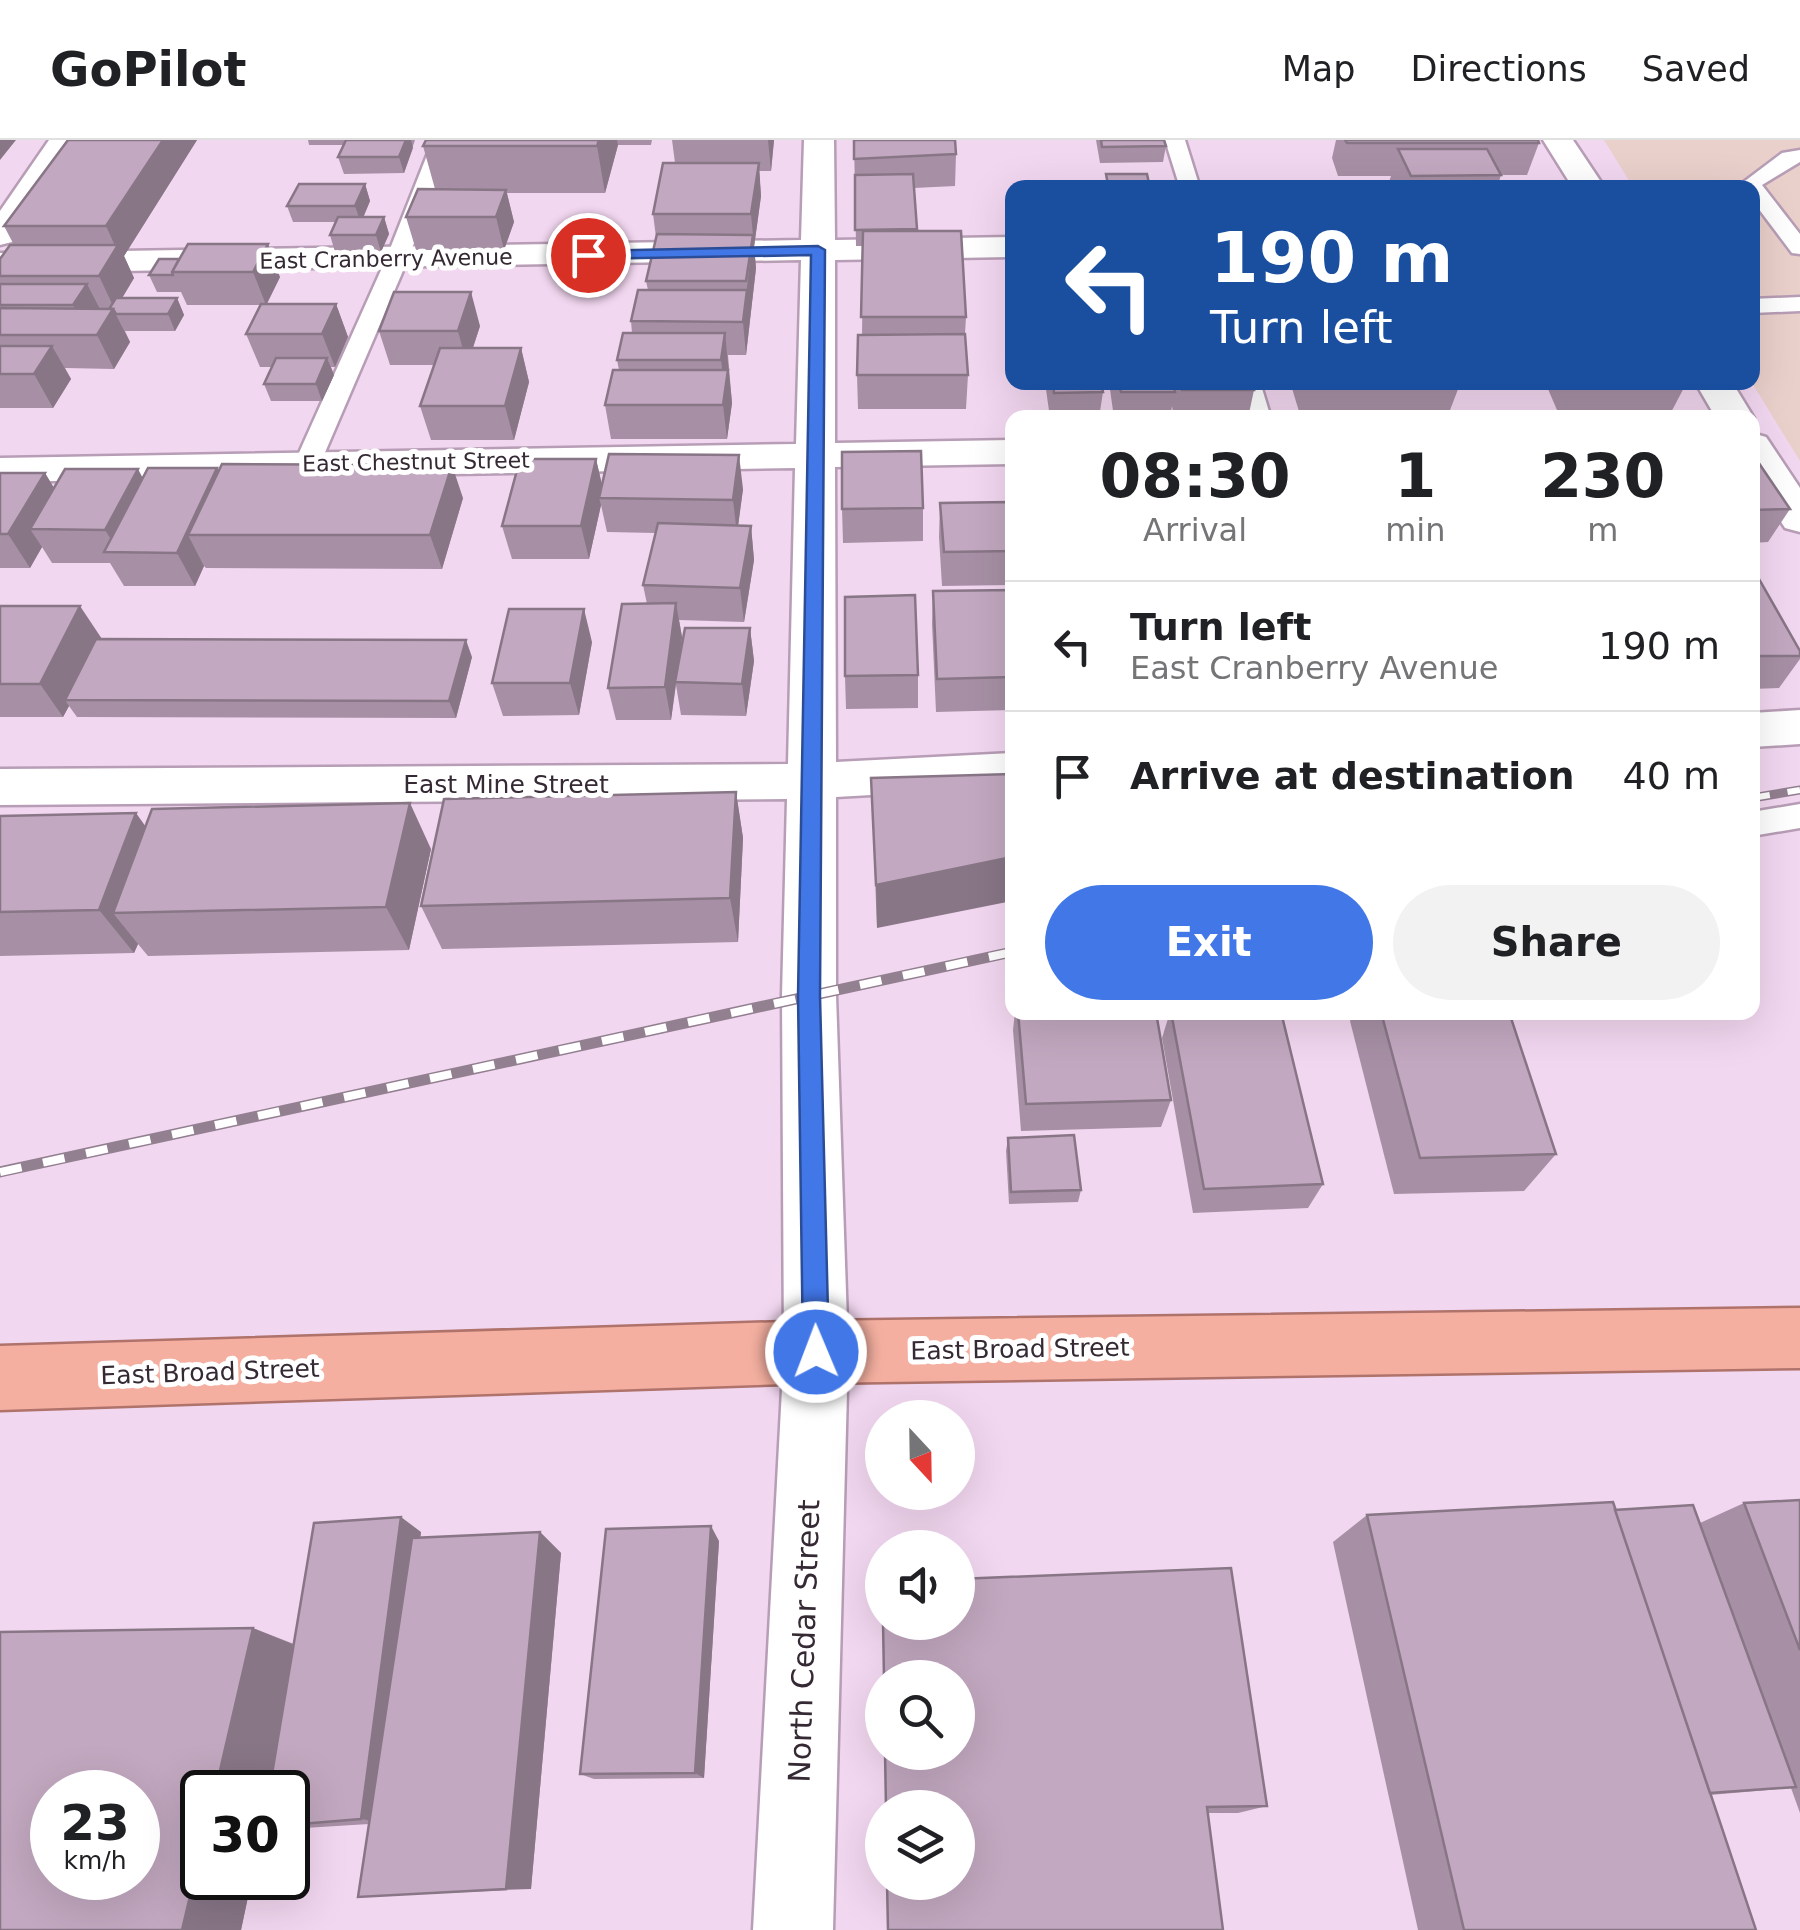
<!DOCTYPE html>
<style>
body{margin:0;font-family:"DejaVu Sans",sans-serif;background:#f2f2f2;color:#202124;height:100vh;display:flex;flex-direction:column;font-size:38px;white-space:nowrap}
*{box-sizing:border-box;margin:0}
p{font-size:32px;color:#757577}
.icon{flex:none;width:55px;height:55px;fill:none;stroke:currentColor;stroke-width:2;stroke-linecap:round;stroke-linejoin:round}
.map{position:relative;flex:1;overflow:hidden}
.panel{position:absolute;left:1005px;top:270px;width:755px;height:610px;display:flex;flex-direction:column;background:#fff;border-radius:20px;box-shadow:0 10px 40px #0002}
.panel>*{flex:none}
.guide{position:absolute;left:1005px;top:40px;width:755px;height:210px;border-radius:20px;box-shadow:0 10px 40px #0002;background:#1a4fa0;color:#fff;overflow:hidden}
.needle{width:65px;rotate:158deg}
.buttons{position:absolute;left:865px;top:1260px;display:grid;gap:20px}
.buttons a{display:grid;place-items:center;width:110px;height:110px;border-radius:50%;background:#fff;box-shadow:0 10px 40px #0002;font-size:50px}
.speed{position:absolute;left:30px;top:1630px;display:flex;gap:20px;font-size:50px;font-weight:700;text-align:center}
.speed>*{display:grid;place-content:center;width:130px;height:130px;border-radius:50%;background:#fff;box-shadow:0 10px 40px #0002;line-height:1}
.speed small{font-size:25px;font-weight:400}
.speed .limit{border:5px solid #111;border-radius:15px;background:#fff;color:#111}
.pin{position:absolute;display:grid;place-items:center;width:85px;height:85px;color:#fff;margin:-42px;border:5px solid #fff;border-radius:50%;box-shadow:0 2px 10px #0007}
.me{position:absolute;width:110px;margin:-55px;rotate:359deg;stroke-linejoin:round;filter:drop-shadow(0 0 8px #0008)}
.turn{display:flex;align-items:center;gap:35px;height:210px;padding:0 40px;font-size:45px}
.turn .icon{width:130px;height:130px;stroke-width:2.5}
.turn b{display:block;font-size:70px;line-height:85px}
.eta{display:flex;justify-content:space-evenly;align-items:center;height:170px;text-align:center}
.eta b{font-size:60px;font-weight:700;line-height:70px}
.action{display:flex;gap:20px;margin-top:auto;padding:20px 40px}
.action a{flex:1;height:115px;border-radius:60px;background:#4277e8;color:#fff;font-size:40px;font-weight:700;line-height:115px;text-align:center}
.action a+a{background:#f2f2f2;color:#202124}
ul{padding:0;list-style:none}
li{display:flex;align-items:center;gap:30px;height:130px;padding:0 40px;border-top:2px solid #e0e0e0}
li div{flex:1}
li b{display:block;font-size:38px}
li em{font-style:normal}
header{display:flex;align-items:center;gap:60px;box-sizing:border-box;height:140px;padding:0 50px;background:#fff;border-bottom:2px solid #e0e0e0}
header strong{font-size:48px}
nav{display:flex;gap:55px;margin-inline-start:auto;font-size:35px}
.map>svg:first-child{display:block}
.commercial{fill:#ead0cb}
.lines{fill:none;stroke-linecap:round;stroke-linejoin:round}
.service-casing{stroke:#b79db5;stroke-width:5}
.minor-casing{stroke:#b79db5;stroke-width:5}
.secondary-casing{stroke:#b79db5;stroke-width:5}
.trunk-casing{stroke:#af736b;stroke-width:5}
.service{fill:#fff;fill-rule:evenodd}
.minor{fill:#fff;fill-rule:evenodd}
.secondary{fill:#fff;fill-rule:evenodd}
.trunk{fill:#f4afa0;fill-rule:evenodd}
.rail-far1-casing{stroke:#927f90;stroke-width:9}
.rail-casing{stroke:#927f90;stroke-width:11}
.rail-far1{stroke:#fff;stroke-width:6;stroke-dasharray:18;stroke-linecap:butt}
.rail{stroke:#fff;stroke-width:8;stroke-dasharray:22;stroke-linecap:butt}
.wall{fill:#a790a5}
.shaded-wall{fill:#887686}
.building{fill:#c2a8c0;stroke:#887686;stroke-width:2.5;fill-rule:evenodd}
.route{fill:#4277e8;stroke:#2b4d97;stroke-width:2.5}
.labels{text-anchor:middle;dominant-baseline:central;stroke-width:10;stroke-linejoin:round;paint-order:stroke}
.far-street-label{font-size:22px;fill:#352a34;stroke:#fff}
.street-label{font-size:25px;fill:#352a34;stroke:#fff}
.near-street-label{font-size:30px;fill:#352a34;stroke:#fff}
</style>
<header>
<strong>GoPilot</strong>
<nav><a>Map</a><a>Directions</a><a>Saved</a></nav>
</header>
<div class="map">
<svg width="1800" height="1790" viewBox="0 0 1800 1790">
<rect width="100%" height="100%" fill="#f2d7f0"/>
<polygon class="commercial" points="1604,0 1800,0 1800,321 1752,243 1752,48 1633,47"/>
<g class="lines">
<g class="service-casing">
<g id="service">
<polygon points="433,0 453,0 408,119 320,324 307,332 298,329 294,324 386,119"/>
<polygon points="1165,0 1185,0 1200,48 1180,48"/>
<polygon points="1800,10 1800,22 1762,45 1800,94 1800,114 1792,113 1752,60 1752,48 1741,44 1782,13"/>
<polygon points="1800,157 1800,171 1752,173 1752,159"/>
<polygon points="1236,242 1260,242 1271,278 1247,278"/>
<polygon points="1800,664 1800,688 1752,696 1752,672"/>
</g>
</g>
<g class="minor-casing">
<g id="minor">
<polygon points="804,0 834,0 835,100 1012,97 1012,117 835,120 835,303 1012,300 1012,324 835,327 836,622 1012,613 1012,647 836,657 836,855 848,1212 833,1790 753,1790 784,1212 782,855 787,659 0,665 0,629 788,624 795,328 0,342 0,318 796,304 801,120 0,133 0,113 801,100"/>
<polygon points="1543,0 1573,0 1605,48 1573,48"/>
<polygon points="1695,242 1732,242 1754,278 1716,278"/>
<polygon points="1752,293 1766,297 1800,348 1800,392 1785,388 1752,337"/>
<polygon points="1800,570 1800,604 1752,607 1752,573"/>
</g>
</g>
<g class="secondary-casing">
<polygon id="secondary" points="49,0 79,0 12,102 0,105 0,71"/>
</g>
<g class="trunk-casing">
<polygon id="trunk" points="1800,1168 1800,1228 816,1243 0,1270 0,1206 816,1181"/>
</g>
<use href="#service" class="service"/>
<use href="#minor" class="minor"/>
<use href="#secondary" class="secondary"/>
<use href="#trunk" class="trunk"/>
<g class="rail-far1-casing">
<polyline id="rail-far1" points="1752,658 1800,650"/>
</g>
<g class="rail-casing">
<polyline id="rail" points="0,1032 1012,812"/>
</g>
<use href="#rail-far1" class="rail-far1"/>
<use href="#rail" class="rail"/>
</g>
<g class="wall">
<polygon points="68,0 197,0 124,116 134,138 122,158 177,158 184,175 175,191 125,191 130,202 114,229 65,228 71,239 53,268 0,268 0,119 14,105 4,86"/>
<polygon points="308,0 415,0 404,33 344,34 338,17 344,5 309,5"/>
<polygon points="426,0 652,0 651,5 618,5 605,53 507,53 514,82 504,110 416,110 406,77 435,49 423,6"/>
<polygon points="672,0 774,0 771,31 759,31 761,56 754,107 756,128 746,215 728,215 732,263 727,299 611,299 605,265 619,230 617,220 632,193 631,181 648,150 646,141 656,97 653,74 675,23"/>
<polygon points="854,0 956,14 955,46 914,48 917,91 966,177 965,194 968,235 966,269 858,269 857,235 862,195 863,106 856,106"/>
<polygon points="1096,0 1164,0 1166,6 1163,22 1100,23"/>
<polygon points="1336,0 1538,0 1539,3 1527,35 1501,35 1497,48 1392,48 1389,42 1391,36 1338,36 1332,18"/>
<polygon points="365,44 370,61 363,77 384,77 389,94 381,112 335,112 330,95 336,82 293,82 287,66"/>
<polygon points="179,119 280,137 267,164 336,164 348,197 335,227 331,227 334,235 322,261 271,261 264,244 272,227 260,227 246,194 260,165 187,165 181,152 157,152 149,135"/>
<polygon points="480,186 473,208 521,208 529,242 514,300 431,300 420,266 434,225 390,225 379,191"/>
<polygon points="1045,242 1101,242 1103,252 1099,278 1050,278"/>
<polygon points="1109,242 1252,242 1254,250 1248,278 1174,278 1172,266 1170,278 1114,278"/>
<polygon points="1292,242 1459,242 1460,244 1447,278 1301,278 1291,245"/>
<polygon points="1545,242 1685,242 1686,244 1668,278 1560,277"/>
<polygon points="1010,310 1012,310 1012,445 942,446 939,397 940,363 1009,362 1007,344"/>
<polygon points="1752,313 1790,369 1768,402 1752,403"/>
<polygon points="596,319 602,346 743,349 738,386 751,386 754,420 744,482 679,480 682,497 678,523 750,488 754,521 746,576 681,575 676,545 671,580 616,580 608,548 647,464 643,445 656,393 607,392 601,365 589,419 512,419 502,386"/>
<polygon points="217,328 219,331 463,358 442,429 206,428 204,426 195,446 124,446 110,423 52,423 42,407 30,428 0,428 0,333 45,333 54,349"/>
<polygon points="923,368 923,401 843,403 842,369"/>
<polygon points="1752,432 1800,511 1800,519 1779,548 1752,549"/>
<polygon points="1012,450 1012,570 936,572 932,484 933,451"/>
<polygon points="0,466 101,499 472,517 456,578 77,577 69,566 63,577 0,577"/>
<polygon points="592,502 579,575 503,576 492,543"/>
<polygon points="918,535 918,568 846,569 845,536"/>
<polygon points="1012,634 877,788 871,638"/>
<polygon points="736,652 743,698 738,802 442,809 421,766"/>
<polygon points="0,676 146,686 431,709 409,810 148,816 138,804 134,813 0,816"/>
<polygon points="1015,872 1156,872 1171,960 1161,987 1021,991 1013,890"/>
<polygon points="1170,872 1281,872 1323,1044 1308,1068 1193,1073 1162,898"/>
<polygon points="1355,872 1509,872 1556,1014 1524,1051 1394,1054 1350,881"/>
<polygon points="1008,998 1081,1050 1078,1062 1009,1064 1006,1011"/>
<polygon points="1800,1360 1800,1673 1791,1648 1710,1655 1756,1790 1418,1790 1333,1402 1367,1375 1615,1370 1700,1383 1744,1363"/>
<polygon points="421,1392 420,1398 540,1392 561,1413 531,1749 358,1757 369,1684 288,1689 288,1652 202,1652 252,1738 241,1790 0,1790 253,1488 294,1504"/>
<polygon points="719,1401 704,1638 594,1639 580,1634"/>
<polygon points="1267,1666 1238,1673 1208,1673 958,1668"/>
</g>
<g class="shaded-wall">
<polygon points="0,0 16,0 0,20"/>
<polygon points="163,0 197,0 124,116 134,138 115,170 99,136 116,108 106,86"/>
<polygon points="406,0 411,0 413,8 404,33 399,17"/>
<polygon points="599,0 617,0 618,5 605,53 597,6"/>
<polygon points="768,0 774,0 771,31"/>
<polygon points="759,23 761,56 754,107 751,74"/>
<polygon points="365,44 370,61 361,83 355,66"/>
<polygon points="506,50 514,82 504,110 496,77"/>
<polygon points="384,77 389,94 381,112 376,95"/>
<polygon points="753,95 756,128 746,215 743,182"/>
<polygon points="268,104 280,137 266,165 253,132"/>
<polygon points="87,144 104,177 89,195 73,165"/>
<polygon points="471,152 480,186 467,225 458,191"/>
<polygon points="177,158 184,175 175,191 168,174"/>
<polygon points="336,164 348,197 335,227 322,194"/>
<polygon points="113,169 130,202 114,229 97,195"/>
<polygon points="725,193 732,263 727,299 723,265 725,250 721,220"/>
<polygon points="52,206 71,239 53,268 34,234"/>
<polygon points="521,208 529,242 514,300 505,266"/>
<polygon points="327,218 334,235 322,261 316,244"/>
<polygon points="739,315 743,349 737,394 733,360"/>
<polygon points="596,319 604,353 599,358 601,365 589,419 581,386"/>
<polygon points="452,325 463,358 442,429 430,395"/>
<polygon points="217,328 233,362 188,395 204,426 195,446 177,413"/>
<polygon points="138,329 156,363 119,412 105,390"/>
<polygon points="45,333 65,366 30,389 42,407 30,428 8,394"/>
<polygon points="751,386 754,420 744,482 740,448"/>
<polygon points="676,463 682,497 671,580 665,547"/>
<polygon points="80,466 102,499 65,560 69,566 63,577 40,544"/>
<polygon points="584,469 592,502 579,575 570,543"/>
<polygon points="750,488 754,521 746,576 742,544"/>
<polygon points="466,500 472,517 456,578 449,561"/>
<polygon points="736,652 743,698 738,802 730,758"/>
<polygon points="410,663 431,709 409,810 386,767"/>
<polygon points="136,673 168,718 113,773 138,804 134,813 99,770"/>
<polygon points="1012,717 1012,761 877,788 876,745"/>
<polygon points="401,1377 421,1392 385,1683 361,1679"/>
<polygon points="711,1386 719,1401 704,1638 695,1633"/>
<polygon points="540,1392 561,1413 531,1749 506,1749"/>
<polygon points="253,1488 302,1508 271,1652 215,1652"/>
<polygon points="202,1705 202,1738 252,1738 241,1790 182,1790"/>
</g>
<g class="building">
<polygon points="68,0 163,0 106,86 4,86"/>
<polygon points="346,0 406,0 399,17 338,17"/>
<polygon points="426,0 599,0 597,6 423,6"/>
<polygon points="854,0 955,0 956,14 854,19"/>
<polygon points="1101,0 1164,0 1166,6 1102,7"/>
<polygon points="1345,0 1538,0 1539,3 1347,3"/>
<polygon points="1398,9 1487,9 1501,35 1411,36"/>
<polygon points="663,23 759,23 751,74 653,74"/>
<polygon points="913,34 917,89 855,90 855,35"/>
<polygon points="1106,34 1147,34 1150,48 1129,48 1129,44 1108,45"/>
<polygon points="299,44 365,44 355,66 287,66"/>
<polygon points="1129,44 1129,48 1017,48 1016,46"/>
<polygon points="418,49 506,50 496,77 406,77"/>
<polygon points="338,77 384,77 376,95 330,95"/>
<polygon points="863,91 961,91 966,177 861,177"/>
<polygon points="657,94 753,95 746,141 646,141"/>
<polygon points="188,104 268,104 253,132 172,132"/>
<polygon points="10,105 118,105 99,136 0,136 0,119"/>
<polygon points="159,119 179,119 172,132 173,135 149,135"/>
<polygon points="0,144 87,144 73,165 0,165"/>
<polygon points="638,150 747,150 743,182 631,181"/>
<polygon points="394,152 471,152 458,191 379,191"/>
<polygon points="116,158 177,158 168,174 116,174 113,169 109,169"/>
<polygon points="261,164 336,164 322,194 246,194"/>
<polygon points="0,168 113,169 97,195 0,195"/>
<polygon points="623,193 725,193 721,220 617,220"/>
<polygon points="965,194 968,235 857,235 858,195"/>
<polygon points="0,206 52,206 34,234 0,234"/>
<polygon points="440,208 521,208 505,266 420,266"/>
<polygon points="276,218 327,218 316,244 264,244"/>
<polygon points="613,230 728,230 723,265 605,265"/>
<polygon points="1053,242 1101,242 1103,252 1054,253"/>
<polygon points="1119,242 1173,242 1175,252 1121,252"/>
<polygon points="1180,242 1252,242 1254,250 1182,250"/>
<polygon points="1310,242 1459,242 1460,244 1311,246"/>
<polygon points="1575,242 1685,242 1686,244 1575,243"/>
<polygon points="1010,310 1012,310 1012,334"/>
<polygon points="921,311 923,368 842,369 842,312"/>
<polygon points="1752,313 1790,369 1752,370"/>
<polygon points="609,314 739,315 733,360 599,358"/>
<polygon points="520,319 596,319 581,386 502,386"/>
<polygon points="222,324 452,325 430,395 188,395"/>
<polygon points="148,328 217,328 177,413 104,412"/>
<polygon points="65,329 138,329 105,390 30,389"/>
<polygon points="0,333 45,333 8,394 0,394"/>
<polygon points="1010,362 1012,383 1012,411 944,412 940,363"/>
<polygon points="658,383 751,386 740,448 643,445"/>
<polygon points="1752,432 1755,432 1800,511 1800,516 1752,516"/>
<polygon points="1012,450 1012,537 937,539 933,451"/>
<polygon points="915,455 918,535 845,536 845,457"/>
<polygon points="676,463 665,547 608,548 622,464"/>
<polygon points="0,466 80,466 40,544 0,544"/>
<polygon points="509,469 584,469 570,543 492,543"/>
<polygon points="685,488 750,488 742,544 675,542"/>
<polygon points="96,499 466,500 449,561 65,560"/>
<polygon points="1012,634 1012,717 876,745 871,638"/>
<polygon points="736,652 730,758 421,766 444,659"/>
<polygon points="410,663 386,767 113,773 152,669"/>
<polygon points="136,673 99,770 0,772 0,676"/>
<polygon points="1018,872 1156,872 1171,960 1026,964"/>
<polygon points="1171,872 1281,872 1323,1044 1204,1049"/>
<polygon points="1381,872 1509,872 1556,1014 1420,1018"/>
<polygon points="1074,995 1081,1050 1011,1052 1008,998"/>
<polygon points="1800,1360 1800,1510 1744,1363"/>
<polygon points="1613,1362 1756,1790 1464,1790 1367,1375"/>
<polygon points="1693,1365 1796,1647 1710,1653 1615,1370"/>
<polygon points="401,1377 361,1679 288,1685 288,1652 269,1652 314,1383"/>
<polygon points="711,1386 695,1633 580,1634 606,1389"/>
<polygon points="540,1392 506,1749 358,1757 412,1398"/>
<polygon points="1231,1428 1267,1666 1207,1667 1223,1790 888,1790 887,1742 958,1742 958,1668 886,1668 885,1612 958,1612 958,1538 884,1538 883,1482 958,1482 958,1439"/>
<path d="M253,1488l-38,164h-13v53l-20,85h-182v-298zM52,1652h86v86h-86z"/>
</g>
<polygon class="route" points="818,106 825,110 820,856 829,1212 825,1221 816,1224 806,1221 803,1212 798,856 811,115 588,119 581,115 588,111"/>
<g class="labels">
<g class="far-street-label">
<text transform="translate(386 119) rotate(-1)">East Cranberry Avenue</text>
<text transform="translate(416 322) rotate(-1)">East Chestnut Street</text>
</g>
<g class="street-label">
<text x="506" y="644">East Mine Street</text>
<text transform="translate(1020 1209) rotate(-1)">East Broad Street</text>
<text transform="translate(210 1232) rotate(-2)">East Broad Street</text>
</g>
<g class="near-street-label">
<text transform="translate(804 1501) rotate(-88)">North Cedar Street</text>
</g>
</g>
</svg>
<div class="buttons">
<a><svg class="needle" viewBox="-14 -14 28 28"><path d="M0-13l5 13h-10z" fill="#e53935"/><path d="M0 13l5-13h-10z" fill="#757577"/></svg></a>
<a><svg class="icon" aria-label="sound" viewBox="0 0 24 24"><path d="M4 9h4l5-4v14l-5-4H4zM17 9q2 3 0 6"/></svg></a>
<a><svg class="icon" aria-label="search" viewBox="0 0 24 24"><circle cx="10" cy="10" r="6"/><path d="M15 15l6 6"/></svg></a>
<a><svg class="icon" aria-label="layers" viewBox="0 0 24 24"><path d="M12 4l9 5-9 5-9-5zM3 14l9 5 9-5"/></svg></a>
</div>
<div class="speed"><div>23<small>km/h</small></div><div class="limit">30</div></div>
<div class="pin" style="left:588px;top:115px;background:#d93025"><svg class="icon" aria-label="arrive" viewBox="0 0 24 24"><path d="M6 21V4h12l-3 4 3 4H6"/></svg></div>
<svg class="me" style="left:816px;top:1212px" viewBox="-20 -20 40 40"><circle r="17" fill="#4277e8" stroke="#fff" stroke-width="3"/><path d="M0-11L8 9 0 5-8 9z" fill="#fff"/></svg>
<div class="guide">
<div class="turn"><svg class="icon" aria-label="left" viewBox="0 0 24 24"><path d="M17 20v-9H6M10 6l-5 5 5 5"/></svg><div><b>190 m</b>Turn left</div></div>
</div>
<section class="panel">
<div class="eta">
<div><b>08:30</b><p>Arrival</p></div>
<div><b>1</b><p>min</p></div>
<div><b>230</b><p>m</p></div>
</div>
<ul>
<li><svg class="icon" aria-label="left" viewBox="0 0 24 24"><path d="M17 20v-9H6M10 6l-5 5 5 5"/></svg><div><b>Turn left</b><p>East Cranberry Avenue</p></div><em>190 m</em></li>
<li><svg class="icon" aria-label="arrive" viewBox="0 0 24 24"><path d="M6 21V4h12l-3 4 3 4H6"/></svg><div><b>Arrive at destination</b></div><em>40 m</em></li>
</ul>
<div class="action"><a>Exit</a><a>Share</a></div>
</section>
</div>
